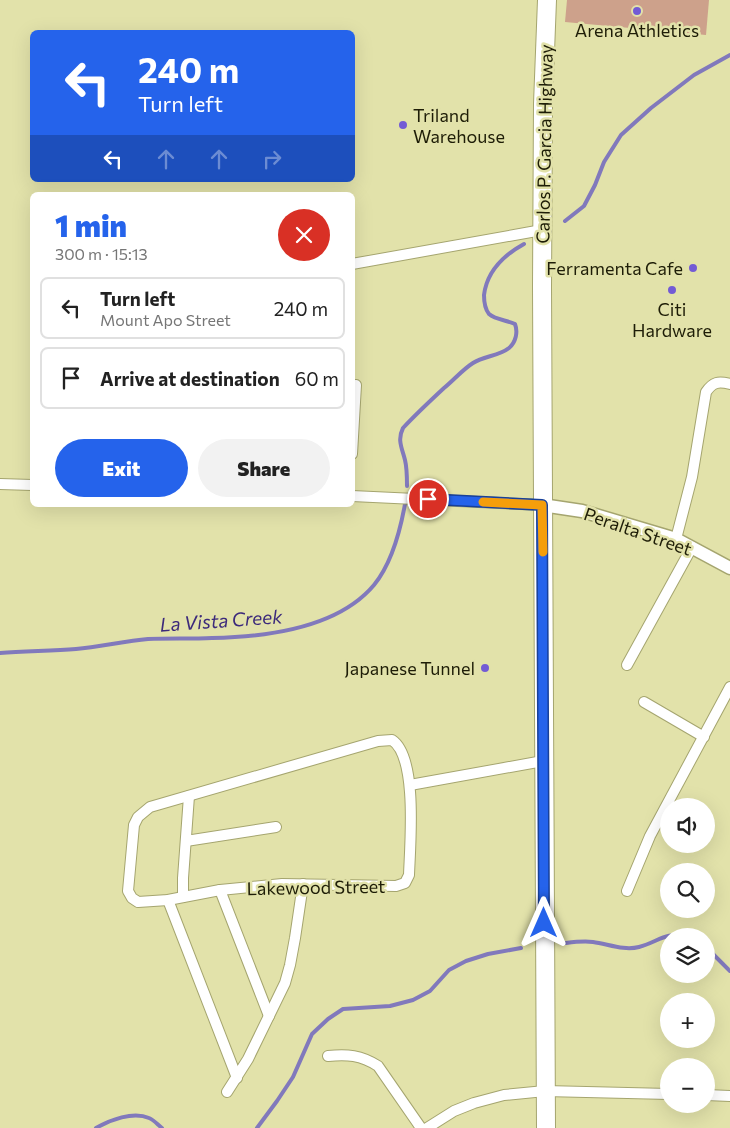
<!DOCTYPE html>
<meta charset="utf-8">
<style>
body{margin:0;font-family:Commissioner,sans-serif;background:#f2f2f2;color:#222;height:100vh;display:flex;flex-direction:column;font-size:19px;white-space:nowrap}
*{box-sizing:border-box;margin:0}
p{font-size:16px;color:#767676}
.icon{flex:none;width:28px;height:28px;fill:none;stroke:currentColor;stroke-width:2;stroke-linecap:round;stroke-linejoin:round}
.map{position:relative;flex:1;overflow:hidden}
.drawer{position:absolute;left:30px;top:192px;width:325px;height:315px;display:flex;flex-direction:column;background:#fff;border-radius:8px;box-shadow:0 5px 20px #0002}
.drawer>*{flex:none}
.top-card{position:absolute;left:30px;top:30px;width:325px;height:152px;border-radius:8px;box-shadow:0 5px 20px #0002;background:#2563eb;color:#fff;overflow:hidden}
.tools{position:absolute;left:660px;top:798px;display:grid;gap:10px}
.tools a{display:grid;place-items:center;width:55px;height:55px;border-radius:50%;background:#fff;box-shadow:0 5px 20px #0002;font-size:25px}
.pin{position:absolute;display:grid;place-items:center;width:42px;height:42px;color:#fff;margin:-21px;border:2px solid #fff;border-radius:50%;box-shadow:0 1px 5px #0007}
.me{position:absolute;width:55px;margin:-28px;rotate:0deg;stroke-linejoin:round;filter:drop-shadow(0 0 4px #0008)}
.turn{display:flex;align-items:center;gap:18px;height:105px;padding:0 25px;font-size:22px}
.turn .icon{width:65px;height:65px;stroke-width:2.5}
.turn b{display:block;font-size:35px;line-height:42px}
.lanes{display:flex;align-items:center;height:48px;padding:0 25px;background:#0003;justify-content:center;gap:25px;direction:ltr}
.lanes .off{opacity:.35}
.round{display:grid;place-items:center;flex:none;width:52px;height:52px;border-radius:26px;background:#f2f2f2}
.headline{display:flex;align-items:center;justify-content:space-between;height:85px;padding:0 25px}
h1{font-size:30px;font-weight:800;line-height:38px;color:#2563eb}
.button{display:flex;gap:10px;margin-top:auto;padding:10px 25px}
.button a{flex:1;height:58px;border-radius:30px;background:#2563eb;color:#fff;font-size:20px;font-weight:800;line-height:58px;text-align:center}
.button a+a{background:#f2f2f2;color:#222}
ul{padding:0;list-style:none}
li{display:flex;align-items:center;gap:15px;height:62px;margin:0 10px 8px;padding:0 15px;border:2px solid #e0e0e0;border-radius:8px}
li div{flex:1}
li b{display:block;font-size:19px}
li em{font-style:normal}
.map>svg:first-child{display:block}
.green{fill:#cda18b}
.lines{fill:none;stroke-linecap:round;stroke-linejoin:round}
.stream{stroke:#8179bc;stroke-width:4}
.minor-casing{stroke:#a5a56f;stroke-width:12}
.tertiary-casing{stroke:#a5a56f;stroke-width:15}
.trunk-casing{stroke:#a5a56f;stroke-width:20}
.minor{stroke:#fff;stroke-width:10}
.tertiary{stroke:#fff;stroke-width:12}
.trunk{stroke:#fff;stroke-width:18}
.route-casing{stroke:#184099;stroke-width:12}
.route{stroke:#2563eb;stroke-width:9}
.slow{stroke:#f59e0b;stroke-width:9}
.poi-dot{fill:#735bd5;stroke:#e2e2aa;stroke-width:2}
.labels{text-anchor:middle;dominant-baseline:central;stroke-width:5;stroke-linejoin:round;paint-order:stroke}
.poi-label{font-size:18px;fill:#1e1d07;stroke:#e2e2aa}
.street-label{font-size:18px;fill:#1e1d07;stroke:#e2e2aa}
.water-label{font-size:19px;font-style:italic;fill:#3c2a7b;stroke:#e2e2aa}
</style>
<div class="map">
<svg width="730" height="1128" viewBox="0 0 730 1128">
<rect width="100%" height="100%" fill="#e2e2aa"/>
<polygon class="green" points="567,0 709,0 706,35 565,22"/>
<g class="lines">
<g class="stream">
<polyline points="565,221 584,206 595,185 604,162 621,135 651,108 694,75 730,55"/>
<path d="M407,486c0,-9 0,-18 -2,-26 -3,-12 -8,-20 -2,-32 13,-14 27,-27 41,-40 10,-8 18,-18 29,-25 11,-7 26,-7 36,-15 7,-6 9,-16 6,-24 -8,-4 -19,-4 -26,-10 -4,-5 -5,-13 -5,-19 3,-24 20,-40 40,-51"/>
<path d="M0,653c25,-2 51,-2 76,-4 24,-2 48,-8 72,-10 21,-1 43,0 64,-1 53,-1 126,-10 162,-53 18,-22 26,-53 31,-81"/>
<path d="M566,943c8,-1 19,-2 27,-1 15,2 31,9 46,5 21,-6 25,-15 49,-11"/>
<polyline points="706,947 730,971"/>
<path d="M96,1128c14,-8 37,-17 53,-10 5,2 9,7 13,10"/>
<polyline points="257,1128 277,1101 293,1077 312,1034 328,1019 343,1009 390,1006 413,1000 430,991 449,970 466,961 488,954 521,948"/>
</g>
<g class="minor-casing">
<g id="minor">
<polyline points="352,264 542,230"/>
<polyline points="352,454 356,385"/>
<polyline points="0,484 32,485"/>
<polyline points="352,496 542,505"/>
<path d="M676,539l16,-62 14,-85c7,-10 12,-11 24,-8"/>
<polyline points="627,665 692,547"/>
<polyline points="644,702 704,737"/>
<path d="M392,740c26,17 18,105 17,135l-4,8 -9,3 -114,-2 -62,6 -52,10 -30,2 -6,-4 -4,-7 6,-66 4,-8 12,-10 228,-66z"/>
<polyline points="410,785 543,761"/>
<polyline points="186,841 276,827"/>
<polyline points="220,890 269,1016"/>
<polyline points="627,891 650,836 730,687"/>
<polyline points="183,897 183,878 189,796"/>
<polyline points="168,900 237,1078"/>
<path d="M328,1056c19,-2 33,-1 50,10l43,62"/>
<polyline points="227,1092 248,1059 285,983 290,965 295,938 303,884"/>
<polyline points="706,1095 730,1096"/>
<polyline points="427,1128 454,1111 474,1103 504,1095 545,1091 669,1094"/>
</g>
</g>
<g class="tertiary-casing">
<polyline id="tertiary" points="542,505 582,511 676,539 730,568"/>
</g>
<g class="trunk-casing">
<polyline id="trunk" points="546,1128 542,287 543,104 547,0"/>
</g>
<use href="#minor" class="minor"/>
<use href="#tertiary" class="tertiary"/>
<use href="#trunk" class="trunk"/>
</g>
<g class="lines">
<g class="route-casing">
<polyline id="route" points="428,499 542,505 544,923"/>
</g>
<use href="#route" class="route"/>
<polyline class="slow" points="483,502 542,505 543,552"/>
</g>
<g class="poi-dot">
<circle cx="637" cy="11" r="5"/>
<circle cx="403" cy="125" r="5"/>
<circle cx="693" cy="268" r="5"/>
<circle cx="672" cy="290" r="5"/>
<circle cx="485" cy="668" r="5"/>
</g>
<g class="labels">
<g class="poi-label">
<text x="637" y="30">Arena Athletics</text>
<text x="413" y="115" text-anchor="start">Triland<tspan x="413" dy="21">Warehouse</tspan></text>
<text x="683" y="268" text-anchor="end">Ferramenta Cafe</text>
<text x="672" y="309">Citi<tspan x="672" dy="21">Hardware</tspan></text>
<text x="475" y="668" text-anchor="end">Japanese Tunnel</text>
</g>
<g class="street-label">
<text transform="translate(544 144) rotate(-89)">Carlos P. Garcia Highway</text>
<text transform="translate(638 531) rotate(19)">Peralta Street</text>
<text transform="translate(316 887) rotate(-1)">Lakewood Street</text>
</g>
<g class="water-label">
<text transform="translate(221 620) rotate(-4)">La Vista Creek</text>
</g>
</g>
</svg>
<div class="tools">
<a><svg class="icon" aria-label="sound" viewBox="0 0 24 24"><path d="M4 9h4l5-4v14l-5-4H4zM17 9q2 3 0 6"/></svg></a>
<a><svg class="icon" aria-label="search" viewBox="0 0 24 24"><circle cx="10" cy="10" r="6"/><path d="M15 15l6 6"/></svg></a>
<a><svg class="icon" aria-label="layers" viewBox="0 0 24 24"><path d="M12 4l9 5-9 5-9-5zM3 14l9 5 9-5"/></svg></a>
<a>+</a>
<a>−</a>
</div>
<div class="pin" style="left:428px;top:499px;background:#d93025"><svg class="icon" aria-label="arrive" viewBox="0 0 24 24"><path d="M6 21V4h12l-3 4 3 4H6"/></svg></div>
<svg class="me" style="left:544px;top:923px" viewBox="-20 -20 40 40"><path d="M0-17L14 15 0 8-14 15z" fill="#2563eb" stroke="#fff" stroke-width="4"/></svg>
<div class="top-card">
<div class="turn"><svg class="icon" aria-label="left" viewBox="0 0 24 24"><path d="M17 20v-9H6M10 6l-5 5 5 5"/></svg><div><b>240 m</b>Turn left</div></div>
<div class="lanes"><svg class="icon" aria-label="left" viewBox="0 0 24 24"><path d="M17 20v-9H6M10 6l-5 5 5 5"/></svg><svg class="icon off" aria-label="ahead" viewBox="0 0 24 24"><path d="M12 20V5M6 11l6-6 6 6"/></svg><svg class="icon off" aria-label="ahead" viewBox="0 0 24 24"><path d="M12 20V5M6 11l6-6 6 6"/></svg><svg class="icon off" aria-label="right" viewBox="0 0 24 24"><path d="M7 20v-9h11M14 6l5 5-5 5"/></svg></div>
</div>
<section class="drawer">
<div class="headline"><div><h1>1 min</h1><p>300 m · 15:13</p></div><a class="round" style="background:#d93025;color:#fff"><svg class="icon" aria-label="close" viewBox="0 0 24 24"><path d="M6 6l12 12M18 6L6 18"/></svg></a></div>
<ul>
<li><svg class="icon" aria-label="left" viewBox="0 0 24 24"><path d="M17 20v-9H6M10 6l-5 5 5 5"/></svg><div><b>Turn left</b><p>Mount Apo Street</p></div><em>240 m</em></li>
<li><svg class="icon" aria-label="arrive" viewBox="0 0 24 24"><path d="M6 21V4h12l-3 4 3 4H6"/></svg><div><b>Arrive at destination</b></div><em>60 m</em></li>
</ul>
<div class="button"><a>Exit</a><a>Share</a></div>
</section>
</div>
